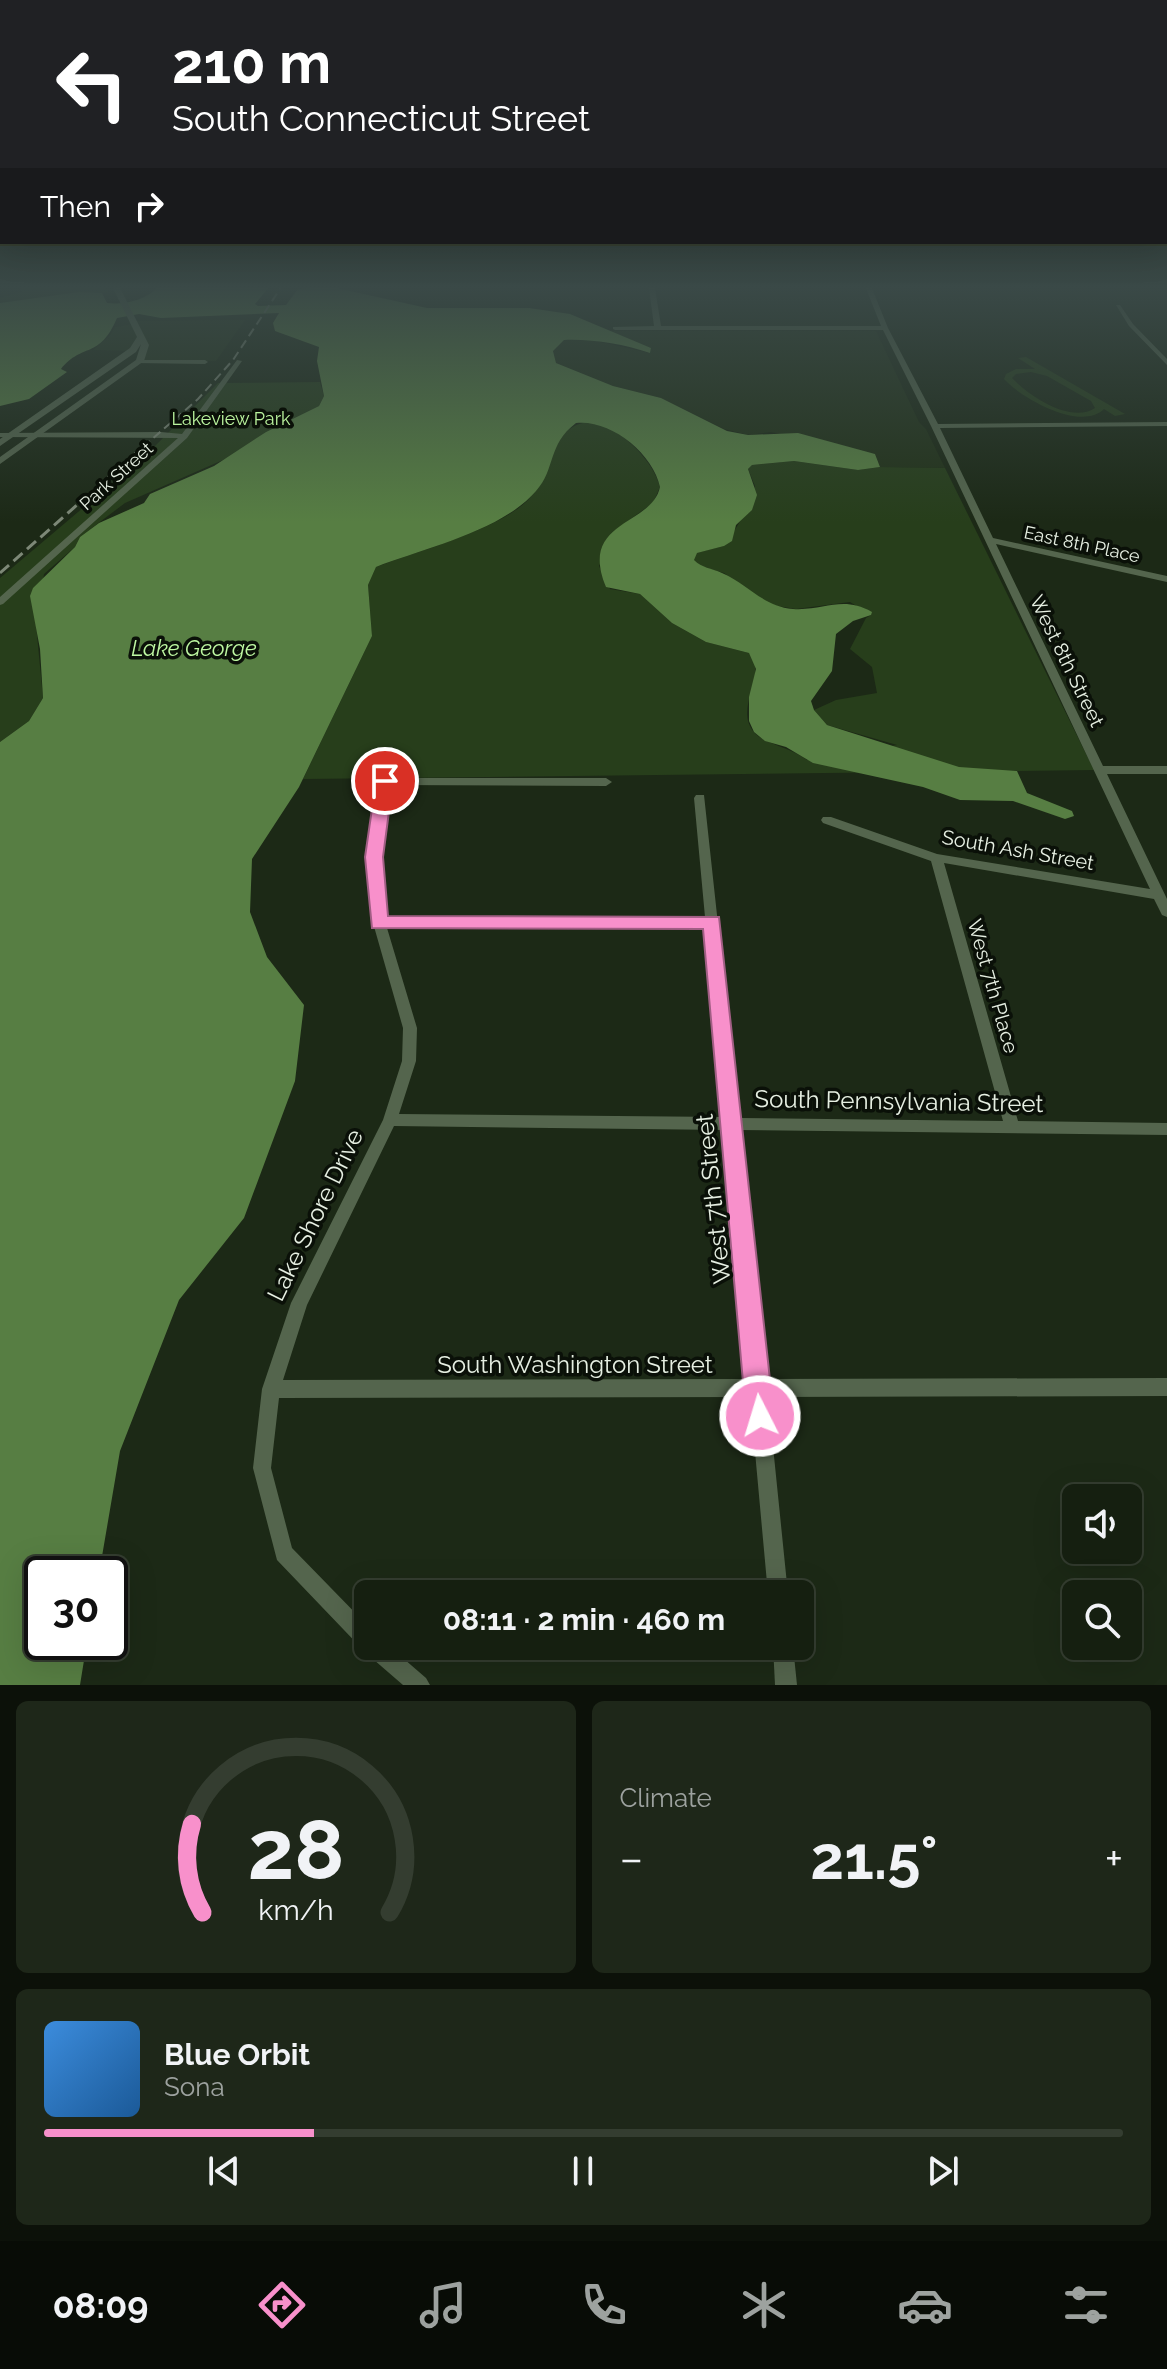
<!DOCTYPE html>
<html lang="en">
<head>
<meta charset="utf-8">
<style>
	body { margin:0; font-family:Raleway,sans-serif; background:#1e2719; color:#f1f3f6; height:100vh; display:flex; flex-direction:column; font-size:30px; white-space:nowrap }
	* { box-sizing:border-box; margin:0 }
	p { font-size:26px; color:#9da29f }
	.icon { flex:none; width:44px; height:44px; fill:none; stroke:currentColor; stroke-width:2; stroke-linecap:round; stroke-linejoin:round }
	.map { position:relative; height:1685px; overflow:hidden }
	.sheet { display:flex; flex-direction:column; gap:16px; padding:16px; background:#0c1109; flex:1 }
	.sheet>* { flex:none }
	.hud { position:absolute; left:0px; top:0px; width:1168px; height:244px; box-shadow:0 8px 32px #0002,0 0 0 2px #343d30; background:#202124; color:#fff; overflow:hidden }
	.fabs { position:absolute; left:1062px; top:1484px; display:grid; gap:16px }
	.fabs a { display:grid; place-items:center; width:80px; height:80px; border-radius:12px; background:#151f10; box-shadow:0 8px 32px #0002,0 0 0 2px #343d30; font-size:40px }
	.speed { position:absolute; left:24px; top:1556px; display:flex; gap:16px; font-size:40px; font-weight:700; text-align:center }
	.speed>* { display:grid; place-content:center; width:104px; height:104px; border-radius:50%; background:#151f10; box-shadow:0 8px 32px #0002,0 0 0 2px #343d30; line-height:1 }
	.speed .limit { border:4px solid #111; border-radius:12px; background:#fff; color:#111 }
	.pin { position:absolute; display:grid; place-items:center; width:68px; height:68px; color:#fff; margin:-34px; border:4px solid #fff; border-radius:50%; box-shadow:0 2px 8px #0007 }
	.me { position:absolute; width:88px; margin:-44px; rotate:355deg; stroke-linejoin:round; filter:drop-shadow(0 0 6px #0008) }
	.turn { display:flex; align-items:center; gap:28px; height:168px; padding:0 40px; font-size:36px }
	.turn .icon { width:104px; height:104px; stroke-width:2.5 }
	.turn b { display:block; font-size:56px; line-height:68px }
	.then { display:flex; align-items:center; height:76px; padding:0 40px; background:#0003; gap:16px; font-size:30px }
	.big { font-size:60px; font-weight:700; line-height:1.1 }
	.sheet .tile { flex:1; display:flex; flex-direction:column; justify-content:center; gap:12px; min-width:0; padding:0 28px; border-radius:12px; background:#1e2719 }
	.sheet .dial { align-items:center; gap:0 }
	.dial svg { height:208px; overflow:visible; fill:none; stroke:#343d30; stroke-width:7; stroke-linecap:round; text-anchor:middle }
	.dial text { fill:#f1f3f6; stroke:none }
	.song { display:flex; align-items:center; gap:24px }
	.cover { width:96px; height:96px; border-radius:12px; background:linear-gradient(135deg,hsl(210 70% 55%),hsl(210 70% 35%)) }
	.played { height:8px; border-radius:4px; background:linear-gradient(90deg,#f890cb 25%,#343d30 25%) }
	.keys { display:flex; justify-content:space-around; direction:ltr }
	.heat { display:flex; justify-content:space-between; align-items:center; font-size:44px; direction:ltr }
	.sheet .tiles { flex:1; display:grid; gap:16px; grid-template-columns:1fr 1fr }
	.tile:last-child { grid-column:span 2 }
	.trip { position:absolute; left:354px; top:1580px; width:460px; height:80px; border-radius:12px; background:#151f10; box-shadow:0 8px 32px #0002,0 0 0 2px #343d30; font-weight:700; line-height:80px; text-align:center }
	.dock { display:flex; height:128px; justify-content:space-around; align-items:center; background:#080c06; color:#9da29f }
	.dock .icon { width:56px; height:56px }
	.dock .current { color:#f890cb }
	.dock b { font-size:36px; color:#f1f3f6 }
	.map>svg:first-child { display:block }
</style>
</head>
<body>
<div class="map">
<svg width="1167" height="1685" viewBox="0 0 1167 1685">
	<rect width="100%" height="100%" fill="#1c2916"/>
	<!-- built -->
	<g fill="#223219">
		<path d="M245 320 216 361H140L146 352 134 321Z"/>
		<path d="M133 324 138 340 131 351 93 350 111 334 115 327Z"/>
		<path d="M606 331H876L919 422 926 429 945 468 880 467 875 454 771 432 748 435 724 429 661 398 613 386 556 363 553 351 564 340 587 339 650 353 651 348Z"/>
	</g>
	<!-- green -->
	<g fill="#273e1b" fill-rule="evenodd">
		<path d="M22 286H106L108 292 0 307V298L22 292Z"/>
		<path d="M1026 357 1125 414 1115 416 1104 409C1081 432 1021 398 1004 379L1006 374 1016 369H1035L1018 358ZM1031 372 1047 376 1091 401 1095 408C1071 424 1029 396 1012 378L1016 374Z"/>
		<path d="M320 382 324 396 319 406 266 432 232 456 125 503 80 537 75 547 44 574 36 624 43 698 29 721 0 742V578L149 452 218 383Z"/>
		<path d="M588 422C617 424 653 459 660 487L653 503 618 528 599 566 610 589 640 594 672 623 706 642 749 653C769 675 734 706 753 731 763 744 791 747 807 760L897 745 827 725 814 710 836 700 877 693 872 667 850 649 866 618 871 615 850 602 796 609 777 606 760 600 724 573 699 566 693 560 696 553 724 546C738 526 748 510 755 486L748 469 752 465 794 461 858 470 880 467 945 468 1094 770 303 779 372 636 368 585 376 567C417 551 498 530 528 500 552 475 548 427 588 422Z"/>
	</g>
	<!-- water -->
	<path fill="#577e43" d="M159 286H270L255 304 258 306 286 305 298 289 332 287 427 308H529L570 314 651 348 650 353C622 344 594 339 564 340L553 351 556 363 613 386 661 398 727 431 748 435 798 433 875 454 880 467 858 470 794 461 752 465 748 469 757 495 752 510 736 525 732 541 724 546 697 553 694 560C702 568 711 568 722 573 748 584 762 606 793 609 825 611 842 595 872 612L871 615 853 621 836 634 832 671 811 701 814 710 827 725 959 767 1017 771 1027 793 1072 811 1074 816 1065 819 1013 801 960 800 923 787 813 763 786 747 765 741 754 732 749 721V697L756 669 749 653 706 642 672 623 640 594 606 587C578 520 652 526 660 487 653 453 610 419 576 423 547 445 556 469 536 491 502 531 425 548 376 567L368 585 372 636 299 787 252 859 250 912 267 957 304 1005 295 1081 244 1218 179 1300 120 1451 99 1574H42V1642H87L80 1685H0V742L29 721 43 698 40 649 30 596 33 588 75 547 80 537 99 523 144 503 150 494 214 466 266 432 319 406 324 396 317 361 319 347 275 331 273 323 279 313 161 318 139 314 117 318C99 360 83 342 61 369L67 372 29 399 0 406V303L79 292 102 293 107 303C125 305 147 300 159 286Z"/>
	<g fill="none" stroke-linecap="round" stroke-linejoin="round">
		<!-- minor -->
		<g fill="#54654d" fill-rule="evenodd">
			<path d="M432 286H835L655 288 661 326H881L865 286H871L888 328 938 424 1167 422V426L940 428 993 538 1167 576V582L996 544 1103 766H1167V774H1107L1167 899V917L1162 915 1154 899 944 863 1018 1121 1167 1123V1135L740 1130 766 1379 1167 1378V1396L768 1397 788 1594H768L750 1397 279 1398 271 1468 292 1548 368 1626V1646H389L426 1678 430 1685H403L366 1653 277 1560 253 1468 262 1389 291 1303 383 1120 402 1061 403 1028 373 923 368 857 381 778H606L612 782 606 786 390 785 380 857 385 918 705 917 694 798 696 795H704L739 1118 1003 1121 931 861 823 823 821 820 823 817H831L937 854 1150 889 931 426 883 330H615L613 329V327L654 326 649 288ZM706 927 724 1117 399 1114 416 1061 417 1028 387 928ZM394 1126 725 1130 748 1379 283 1380 307 1305Z"/>
			<path d="M1116 305H1120L1133 324 1167 359V365L1129 326Z"/>
			<path d="M138 360H205L208 362 205 364 136 363 135 362Z"/>
			<path d="M237 360 242 361 187 438 3 604 0 605V597L178 438 0 437V433L161 432 182 434Z"/>
			<path d="M773 1646H793L797 1685H775Z"/>
		</g>
		<!-- tertiary -->
		<path fill="#54654d" fill-rule="evenodd" d="M112 286H119L149 345 144 361 0 464V457L136 360 141 344 136 352 0 446V439L130 348 137 337Z"/>
		<!-- rail-far1 -->
		<path stroke="#7d8877" stroke-width="2" stroke-dasharray="9 5" stroke-linecap="butt" d="M143 447 198 399 233 360 282 286"/>
		<!-- rail -->
		<path stroke="#7d8877" stroke-width="3" stroke-dasharray="12 6" stroke-linecap="butt" d="M0 573 145 445"/>
	</g>
	<!-- sky -->
	<linearGradient id="sky" x2="0" y2="1"><stop stop-color="#0f170c"/><stop offset="0.55" stop-color="#3a4947"/><stop offset="1" stop-color="#3a4947" stop-opacity="0"/></linearGradient>
	<rect width="1167" height="522" fill="url(#sky)"/>
	<!-- route -->
	<path fill="#f890cb" stroke="#a15e84" stroke-width="2" d="M385 775 393 781 383 857 388 916 719 917 774 1416 770 1426 760 1430 750 1426 746 1416 703 929 372 928 365 857 376 781Z"/>
	<g text-anchor="middle" dominant-baseline="central" stroke-width="7" stroke-linejoin="round" paint-order="stroke">
		<!-- far-park labels -->
		<g font-size="18" fill="#bbf59f" stroke="#0a1008">
			<text x="231" y="418">Lakeview Park</text>
		</g>
		<!-- far-street labels -->
		<g font-size="18" fill="#e6efe2" stroke="#0a1008">
			<text transform="translate(116 476) rotate(-42)">Park Street</text>
			<text transform="translate(1082 544) rotate(12)">East 8th Place</text>
		</g>
		<!-- street labels -->
		<g font-size="20" fill="#e6efe2" stroke="#0a1008">
			<text transform="translate(1067 661) rotate(64)">West 8th Street</text>
			<text transform="translate(1018 850) rotate(10)">South Ash Street</text>
			<text transform="translate(993 986) rotate(74)">West 7th Place</text>
		</g>
		<!-- water labels -->
		<g font-size="22" font-style="italic" fill="#bef8a2" stroke="#0a1008">
			<text x="194" y="648">Lake George</text>
		</g>
		<!-- near-street labels -->
		<g font-size="24" fill="#e6efe2" stroke="#0a1008">
			<text transform="translate(899 1101) rotate(1)">South Pennsylvania Street</text>
			<text transform="translate(713 1199) rotate(-96)">West 7th Street</text>
			<text transform="translate(315 1215) rotate(-64)">Lake Shore Drive</text>
			<text x="575" y="1364">South Washington Street</text>
		</g>
	</g>
</svg>
<div class="fabs">
<a><svg class="icon" aria-label="sound" viewBox="0 0 24 24"><path d="M4 9h4l5-4v14l-5-4H4zM17 9q2 3 0 6"/></svg></a>
<a><svg class="icon" aria-label="search" viewBox="0 0 24 24"><circle cx="10" cy="10" r="6"/><path d="M15 15l6 6"/></svg></a>
</div>
<div class="speed"><div class="limit">30</div></div>
<div class="pin" style="left:385px;top:781px;background:#d93025"><svg class="icon" aria-label="arrive" viewBox="0 0 24 24"><path d="M6 21V4h12l-3 4 3 4H6"/></svg></div>
<svg class="me" style="left:760px;top:1416px" viewBox="-20 -20 40 40"><circle r="17" fill="#f890cb" stroke="#fff" stroke-width="3"/><path d="M0-11L8 9 0 5-8 9z" fill="#fff"/></svg>
<div class="trip">08:11 · 2 min · 460 m</div>
<div class="hud">
<div class="turn"><svg class="icon" aria-label="left" viewBox="0 0 24 24"><path d="M17 20v-9H6M10 6l-5 5 5 5"/></svg><div><b>210 m</b>South Connecticut Street</div></div>
<div class="then">Then<svg class="icon" aria-label="right" viewBox="0 0 24 24"><path d="M7 20v-9h11M14 6l5 5-5 5"/></svg></div>
</div>
</div>
<section class="sheet">
<div class="tiles">
<div class="tile dial"><svg viewBox="0 0 100 80">
<path d="M14 69A42 42 0 1 1 86 69"/>
<path d="M14 69A42 42 0 0 1 10 35" stroke="#f890cb"/>
<text x="50" y="56" font-size="32" font-weight="700">28</text>
<text x="50" y="72" font-size="11">km/h</text>
</svg></div>
<div class="tile"><p>Climate</p>
<div class="heat"><a>−</a><b class="big">21.5°</b><a>+</a></div>
</div>
<div class="tile">
<div class="song"><i class="cover"></i><div><b>Blue Orbit</b><p>Sona</p></div></div>
<div class="played"></div>
<div class="keys"><svg class="icon" aria-label="previous" viewBox="0 0 24 24"><path d="M18 5L8 12l10 7zM5 5v14"/></svg><svg class="icon" aria-label="pause" viewBox="0 0 24 24"><path d="M8 5v14M16 5v14"/></svg><svg class="icon" aria-label="next" viewBox="0 0 24 24"><path d="M6 5l10 7-10 7zM19 5v14"/></svg></div>
</div>
</div>
</section>
<nav class="dock">
<b>08:09</b>
<svg class="icon current" aria-label="directions" viewBox="0 0 24 24"><path d="M12 3l9 9-9 9-9-9zM9 14v-3h6M13 9l2 2-2 2"/></svg>
<svg class="icon" aria-label="music" viewBox="0 0 24 24"><path d="M9 18V5l10-2v13"/><circle cx="6" cy="18" r="3"/><circle cx="16" cy="16" r="3"/></svg>
<svg class="icon" aria-label="phone" viewBox="0 0 24 24"><path d="M5 4h4l2 5-3 2q2 4 5 5l2-3 5 2v4C11 20 4 13 5 4z"/></svg>
<svg class="icon" aria-label="climate" viewBox="0 0 24 24"><path d="M12 3v18M4 7l16 10M4 17L20 7"/></svg>
<svg class="icon" aria-label="car" viewBox="0 0 24 24"><path d="M5 17H2v-5l4-1 3-4h7l3 4 3 1v5h-3M9 17h6M6 11h13"/><circle cx="7" cy="17" r="2"/><circle cx="17" cy="17" r="2"/></svg>
<svg class="icon" aria-label="filters" viewBox="0 0 24 24"><path d="M4 7h16M4 17h16"/><circle cx="9" cy="7" r="2"/><circle cx="15" cy="17" r="2"/></svg>
</nav>
</body>
</html>
